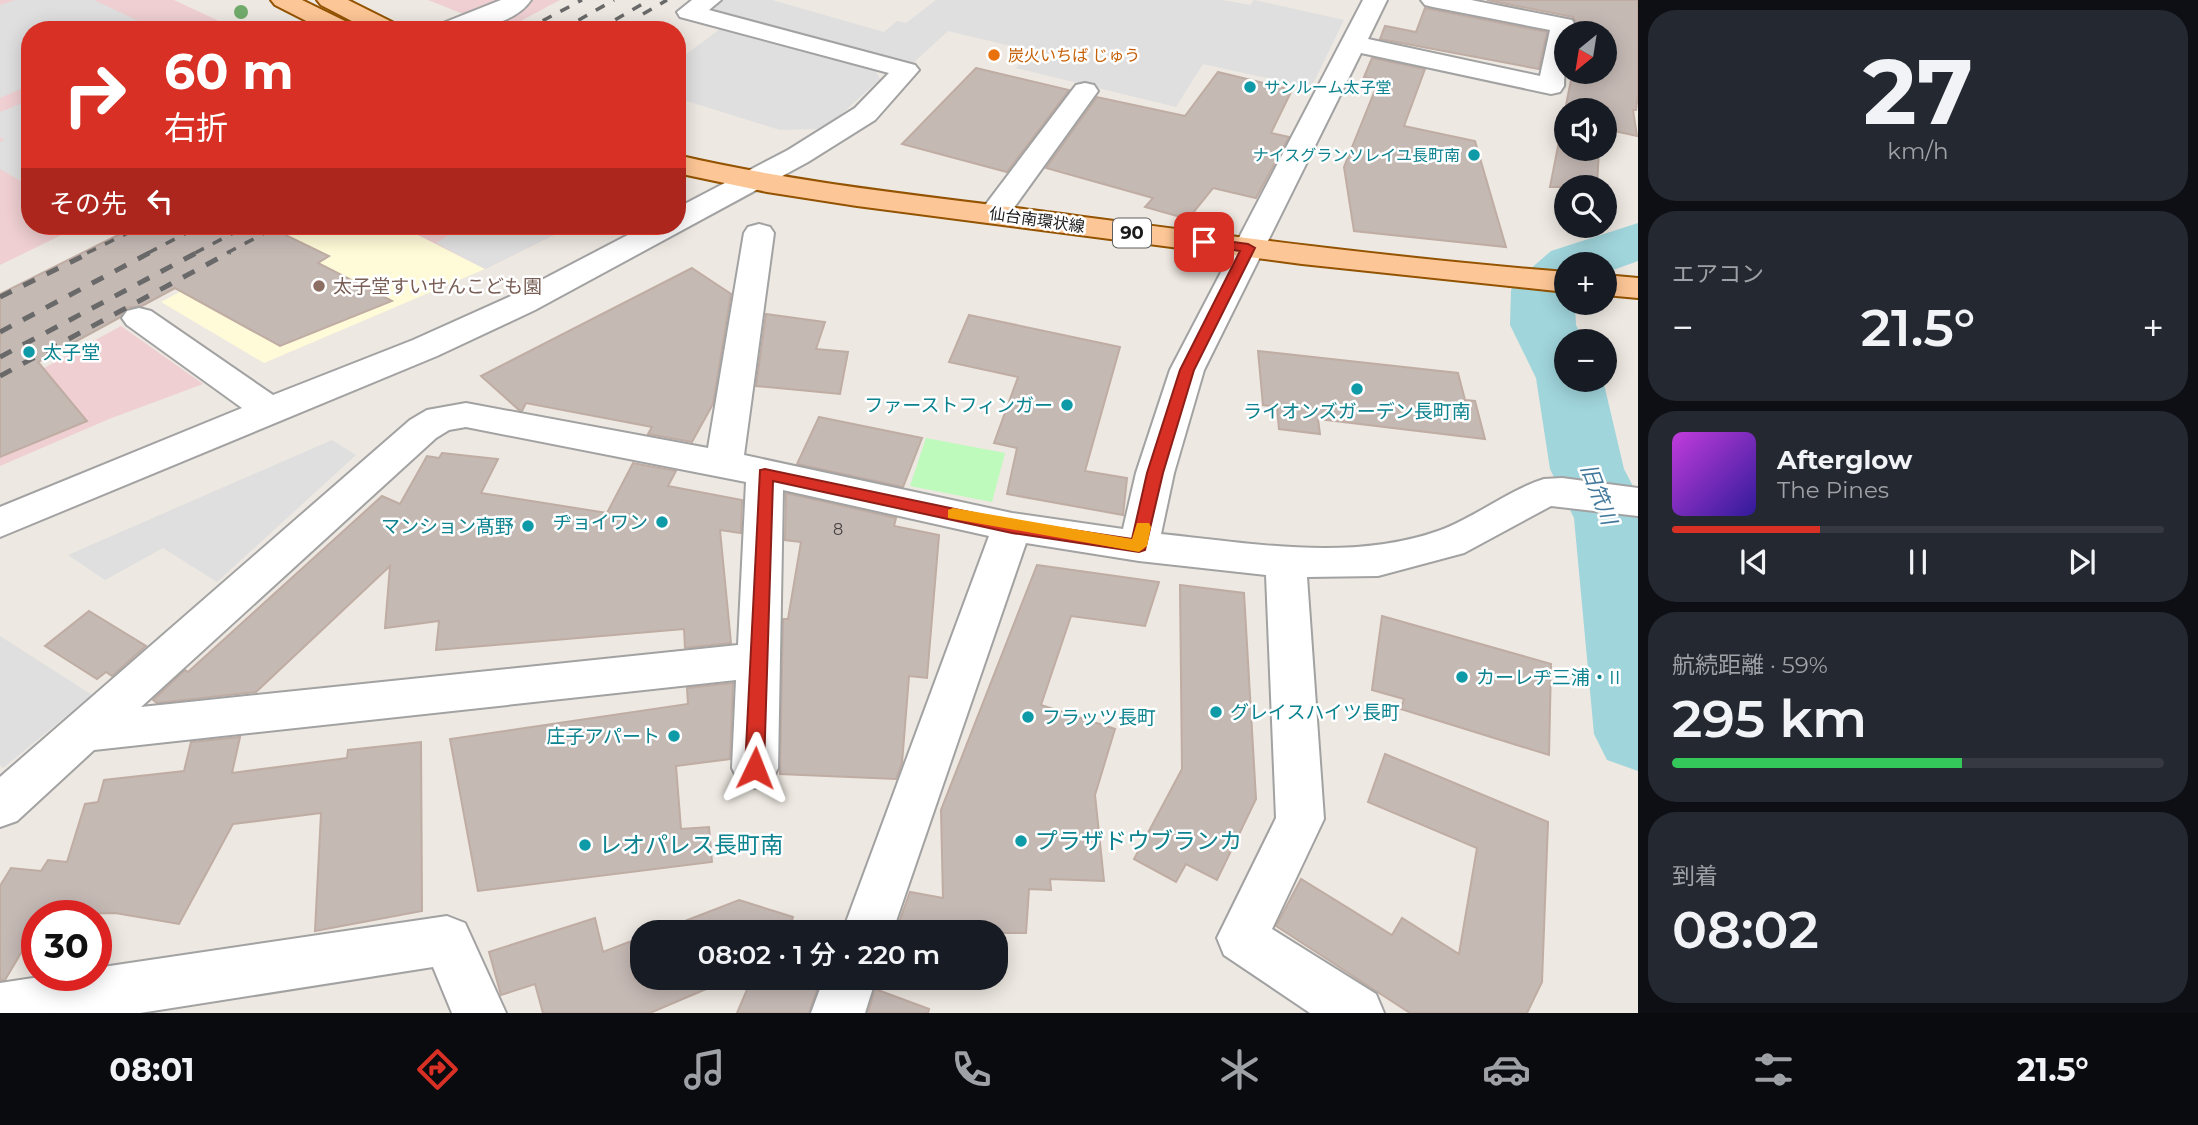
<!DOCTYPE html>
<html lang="ja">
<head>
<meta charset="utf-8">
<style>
	body { margin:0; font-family:Montserrat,"Noto Sans JP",sans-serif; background:#242831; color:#f1f3f6; height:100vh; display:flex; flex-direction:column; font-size:26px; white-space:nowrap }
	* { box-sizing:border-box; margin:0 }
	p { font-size:23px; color:#9ea1a6 }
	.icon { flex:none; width:38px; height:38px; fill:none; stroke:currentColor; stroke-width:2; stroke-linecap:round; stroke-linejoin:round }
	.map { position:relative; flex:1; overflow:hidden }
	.details { display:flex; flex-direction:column; gap:10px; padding:10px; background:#0d0f14; width:560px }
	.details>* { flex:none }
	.top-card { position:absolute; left:21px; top:21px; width:665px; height:214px; border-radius:28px; box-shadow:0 4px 18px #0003; background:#d93025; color:#fff; overflow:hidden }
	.needle { width:46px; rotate:210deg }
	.buttons { position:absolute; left:1554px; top:21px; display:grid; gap:14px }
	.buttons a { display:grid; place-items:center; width:63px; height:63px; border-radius:50%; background:#171b24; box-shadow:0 4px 18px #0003; font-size:35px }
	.speed { position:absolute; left:21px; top:900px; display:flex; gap:14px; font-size:35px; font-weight:700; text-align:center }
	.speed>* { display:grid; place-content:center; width:91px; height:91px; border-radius:50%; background:#171b24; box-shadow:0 4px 18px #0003; line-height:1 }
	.speed .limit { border:10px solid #d22; background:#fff; color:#111 }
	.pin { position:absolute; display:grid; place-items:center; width:60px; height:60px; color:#fff; margin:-30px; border-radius:14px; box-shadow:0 4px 10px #0006 }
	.me { position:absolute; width:77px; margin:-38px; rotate:2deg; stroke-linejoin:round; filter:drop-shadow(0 0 5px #0008) }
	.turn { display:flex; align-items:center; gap:24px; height:147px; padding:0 28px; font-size:32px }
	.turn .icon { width:91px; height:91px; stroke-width:2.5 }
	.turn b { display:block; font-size:49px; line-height:60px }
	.then { display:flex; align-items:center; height:66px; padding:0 28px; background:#0003; gap:14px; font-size:26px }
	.big { font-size:52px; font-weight:600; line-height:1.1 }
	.details .widget { flex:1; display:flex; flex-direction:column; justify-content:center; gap:10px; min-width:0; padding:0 24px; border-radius:28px; background:#242831 }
	.details .dial { align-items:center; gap:0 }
	.dial b { font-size:91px; line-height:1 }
	.song { display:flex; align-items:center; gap:21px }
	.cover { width:84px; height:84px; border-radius:10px; background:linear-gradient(135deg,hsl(290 70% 55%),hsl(250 70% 35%)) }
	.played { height:7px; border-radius:4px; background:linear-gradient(90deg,#d93025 30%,#363941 30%) }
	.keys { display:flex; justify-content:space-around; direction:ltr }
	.heat { display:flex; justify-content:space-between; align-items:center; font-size:38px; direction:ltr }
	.charge { height:10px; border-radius:5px; background:linear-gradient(90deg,#34c759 59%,#363941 0) }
	.trip { position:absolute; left:630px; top:920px; width:378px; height:70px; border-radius:28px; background:#171b24; box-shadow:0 4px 18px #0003; font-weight:600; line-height:70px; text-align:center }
	.tabs { display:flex; height:112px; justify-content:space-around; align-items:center; background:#090b0e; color:#9ea1a6 }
	.tabs .icon { width:49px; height:49px }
	.tabs .on { color:#d93025 }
	.tabs b { font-size:32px; color:#f1f3f6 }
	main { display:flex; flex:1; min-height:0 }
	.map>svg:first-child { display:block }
</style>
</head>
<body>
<main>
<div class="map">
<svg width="1638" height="1013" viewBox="0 0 1638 1013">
	<rect width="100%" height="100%" fill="#ede8e1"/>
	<!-- commercial -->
	<g fill="#efcfd1">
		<path d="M0 0H174L238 30H30V226H80L0 265Z"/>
		<path d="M428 0H560L504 30Z"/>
		<path d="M400 226H572L485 269Z"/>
		<path d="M121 326 203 384 109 419 0 466V392Z"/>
	</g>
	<!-- education -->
	<path fill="#fffbd8" d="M302 226H400L485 269 264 363 161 302Z"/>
	<!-- park -->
	<path fill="#bdfabb" d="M926 438 1005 453 992 502 910 486Z"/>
	<!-- parking -->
	<g fill="#dfdfdf">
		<path d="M15 0H94L145 24 132 30H30V85L0 98V5Z"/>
		<path d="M717 0H772L884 32 897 21 906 23 936 0H1223L1250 5 1254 0 1344 20 1311 88 1203 64 1176 107 1016 68 1031 51 948 31 911 65 714 15 709 5Z"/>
		<path d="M720 29 874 68 880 79 837 118 817 129 780 130 677 98V61Z"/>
		<path d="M30 100V186L0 169V142L4 140 0 137V112Z"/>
		<path d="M464 226H572L485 269 436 243Z"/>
		<path d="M332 440 356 455 217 582 163 548 105 580 68 555Z"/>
		<path d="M0 636 92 695 3 768 0 765Z"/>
	</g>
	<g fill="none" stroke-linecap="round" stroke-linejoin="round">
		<!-- river -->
		<path fill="#a0d5dc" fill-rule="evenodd" d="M1638 223V261L1605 273V264H1566V303H1575L1576 325 1584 341H1566V380H1603L1624 469 1638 496V771L1607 760 1594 734 1574 518 1550 469 1536 378 1510 325 1511 290 1521 277 1551 251Z"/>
	</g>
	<!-- building -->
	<g fill="#c5b9b4" stroke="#bfaca3" stroke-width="2">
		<path d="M1487 0H1638V95L1636 110H1633L1637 136 1605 129V110H1566V149H1599L1597 187H1550L1572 75 1567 72H1605V33H1577V24L1573 17Z"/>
		<path d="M1425 8 1547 32 1539 69 1380 39 1385 26 1416 32Z"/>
		<path d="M1372 58 1425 69 1404 126 1475 141 1506 247 1354 231 1344 167 1379 80 1364 77Z"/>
		<path d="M976 68 1069 90 1007 172 902 144Z"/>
		<path d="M1218 72 1292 90 1271 133 1289 137 1256 198 1213 188 1188 219 1145 207 1153 198 1046 168 1097 97 1185 116Z"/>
		<path d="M136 226H267L329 256 318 263 392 301 280 346 175 288 142 306 126 308 119 318 38 362 87 421 0 457V294Z"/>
		<path d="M692 268 731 294 713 404 692 442 648 434 652 427 526 403 522 411 519 410 481 376Z"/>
		<path d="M766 314 825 322 816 349 848 352 840 394 756 386Z"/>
		<path d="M969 315 1120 347 1085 471 1127 478 1123 515 1007 494 1017 448 994 443 1018 377 949 362Z"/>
		<path d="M1258 351 1458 373 1465 400 1475 401 1485 439 1318 419 1320 434 1279 429 1277 407 1263 405Z"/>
		<path d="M819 417 922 438 903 487 797 464Z"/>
		<path d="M442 453 498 459 481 493 607 513 633 463 676 471 668 486 742 500 741 533 720 530 731 643 685 648 684 629 436 650 439 621 385 628 390 566 256 692 157 703 153 700 185 670 188 672 382 496 400 504 427 456 439 458Z"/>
		<path d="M786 493 896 518 894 526 939 535 927 678 909 676 902 763 896 779 780 774 783 619H788L801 542 785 540Z"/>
		<path d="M1037 565 1159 582 1145 626 1071 616 1041 705 1115 729 1095 795 1104 881 1050 879 1051 890 1029 889 1026 933H895L910 892 943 898 941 810Z"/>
		<path d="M1180 585 1244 593 1256 799 1217 880 1186 864 1176 882 1134 859 1182 769Z"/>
		<path d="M89 611 146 646 112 676 106 672 97 679 45 646Z"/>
		<path d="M1382 616 1551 664 1549 755 1401 709 1404 699 1372 690Z"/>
		<path d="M733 683 730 759 676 766 681 829 709 827 712 862 478 891 450 739 688 704 687 688Z"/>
		<path d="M240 737 232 773 347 758 348 750 421 742 422 911 315 931 321 813 233 824 179 924 115 913 37 915V926L5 980H0V886L11 868 41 871 48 860 67 862 85 804 98 802 104 780 184 771 191 742Z"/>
		<path d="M1385 754 1548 822 1542 982 1527 1013H1410L1276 926 1301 879 1392 935 1402 918 1459 954 1477 848 1368 802Z"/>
		<path d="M739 900 793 917 788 933H654Z"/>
		<path d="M595 918 603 952 642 937V978H732L650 1013H543L535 984 501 995 489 952Z"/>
		<path d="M752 978H821L809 1013H737Z"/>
		<path d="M875 989 929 1009 928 1013H868Z"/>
	</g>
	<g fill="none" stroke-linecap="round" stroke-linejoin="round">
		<!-- minor casing -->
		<g stroke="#a2a2a2" stroke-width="4">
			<g id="minor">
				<path d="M501 0H531C512 28 465 30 435 30L438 25Z"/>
				<path d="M692 0H721L709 10 915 65 919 70 875 120 808 162 535 310 437 356 0 537V507L242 408 127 325 122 318 127 311 139 308 151 311 273 395 413 340 511 296 645 226H677V208L788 150 855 108 889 73 680 17 677 12Z"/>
				<path d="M1363 0H1387L1368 39 1540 76 1550 30 1433 7 1425 5 1421 0H1471L1572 20 1575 25 1574 33H1566L1564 86 1560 92 1551 94 1361 53 1204 370 1174 473 1161 534C1251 543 1350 562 1438 531 1475 518 1506 491 1544 479L1562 478 1638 488V516L1551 506 1464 553 1378 576 1307 577 1324 819 1272 929 1376 994 1384 1013H1310L1224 955 1217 938 1276 818 1266 575 1139 561 1026 543 892 933H842L989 536 783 490 778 768 771 782 755 788 739 782 732 768 736 680 94 750 17 821 0 827V777L410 420 427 410 466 403 708 448 744 233 748 227 759 224 770 227 774 233 744 455 1012 513 1123 529 1136 473 1170 370ZM466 427 746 482 738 645 141 707 436 438 449 430Z"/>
				<path d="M1085 83 1094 85 1098 91 1005 220 994 223 983 220 979 214 983 208 1076 85Z"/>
				<path d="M447 916 465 923 506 1013H452L433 967 140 1013H0V983L53 975H96V968Z"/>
				<path d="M824 978H876L865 1013H811Z"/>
			</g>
		</g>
		<!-- major casing -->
		<g stroke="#935300" stroke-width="4">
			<g id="major">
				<path d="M271 0H302L353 25 356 30H324L275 5Z"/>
				<path d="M317 0H348L398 25 401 30H369L321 5Z"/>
				<path d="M677 155C797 183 918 195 1039 211 1214 234 1389 258 1566 272V292L1302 264 857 206 767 192 677 173Z"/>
				<path d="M1605 275 1638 278V298L1605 295Z"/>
			</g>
		</g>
		<!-- minor -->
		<use href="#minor" fill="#fff" fill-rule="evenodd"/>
		<!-- major -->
		<use href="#major" fill="#fdc696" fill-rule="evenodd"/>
		<!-- rail-far1 -->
		<g stroke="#696969" stroke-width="3.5" stroke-dasharray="10 10" stroke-linecap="butt">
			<path d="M643 14 667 0"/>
			<path d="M525 30 582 0"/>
			<path d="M561 30 614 0"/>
			<path d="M598 30 649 0"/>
			<path d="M87 253 142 226"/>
			<path d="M148 253 200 226"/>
			<path d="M195 253 247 226"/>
			<path d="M227 253 278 226"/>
		</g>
		<!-- rail -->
		<g stroke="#696969" stroke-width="5" stroke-dasharray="13 13" stroke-linecap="butt">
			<path d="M0 297 91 252"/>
			<path d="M0 332 151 252"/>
			<path d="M0 357 198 252"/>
			<path d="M0 376 230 252"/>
		</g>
	</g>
	<!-- trees -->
	<circle fill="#71ab6b" cx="241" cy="12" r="7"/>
	<!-- route -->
	<path fill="#d93025" stroke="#8d1f18" stroke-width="2" d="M1204 238 1248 244 1255 248 1194 370 1163 473 1145 550 1139 552 1012 533 773 481 764 768 761 774H748L745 768 760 470 765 469 1012 521 1132 539 1147 473 1180 370 1240 251 1199 245V239Z"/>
	<!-- slow -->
	<path fill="#f59e0b" d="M953 508 1132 539 1137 523H1149L1151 527 1147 546 1139 552 948 518V510Z"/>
	<!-- markers -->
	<circle fill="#e8710a" stroke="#fff" stroke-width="2.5" cx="994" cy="55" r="7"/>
	<g fill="#0f9aa8" stroke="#fff" stroke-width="2.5">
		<circle cx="1250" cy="87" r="7"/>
		<circle cx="1474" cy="155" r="7"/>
		<circle cx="29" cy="352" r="7"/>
		<circle cx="1357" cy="389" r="7"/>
		<circle cx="1067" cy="405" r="7"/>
		<circle cx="662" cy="522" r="7"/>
		<circle cx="528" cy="526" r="7"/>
		<circle cx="1462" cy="677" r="7"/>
		<circle cx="1216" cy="712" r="7"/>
		<circle cx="1028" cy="717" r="7"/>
		<circle cx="674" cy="736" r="7"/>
		<circle cx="1021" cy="841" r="7"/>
		<circle cx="585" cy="845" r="7"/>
	</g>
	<circle fill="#8d6e63" stroke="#fff" stroke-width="2.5" cx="319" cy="286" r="7"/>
	<g text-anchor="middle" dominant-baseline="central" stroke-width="5" stroke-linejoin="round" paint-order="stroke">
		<!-- far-food labels -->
		<g font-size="16" fill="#c56008" stroke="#fff" text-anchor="start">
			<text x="1008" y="55">炭火いちば じゅう</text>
		</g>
		<!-- far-culture labels -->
		<g font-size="16" fill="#0d838f" stroke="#fff" text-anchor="start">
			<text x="1264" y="87">サンルーム太子堂</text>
			<text x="1460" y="155" text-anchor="end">ナイスグランソレイユ長町南</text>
		</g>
		<!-- far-street labels -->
		<g font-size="16" fill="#1b1b1b" stroke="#fff">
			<text transform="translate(1037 220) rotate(8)">仙台南環状線</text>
		</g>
		<!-- number labels -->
		<g font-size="16" fill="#464241">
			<text x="838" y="529">8</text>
		</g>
		<!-- shield labels -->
		<rect fill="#fff" stroke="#5f5f5f" stroke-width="2" x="1113" y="218.5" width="38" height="29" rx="5"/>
		<g font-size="18" font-weight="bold" fill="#1b1b1b">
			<text x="1132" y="233">90</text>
		</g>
		<!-- education labels -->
		<g font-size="19" fill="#785e54" stroke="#fff" text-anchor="start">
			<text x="333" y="286">太子堂すいせんこども園</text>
		</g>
		<!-- culture labels -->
		<g font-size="19" fill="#0d838f" stroke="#fff" text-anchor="start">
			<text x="43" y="352">太子堂</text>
			<text x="1053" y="405" text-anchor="end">ファーストフィンガー</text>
			<text x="1357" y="411" text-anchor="middle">ライオンズガーデン長町南</text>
			<text x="648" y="522" text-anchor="end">ヂョイワン</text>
			<text x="514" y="526" text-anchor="end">マンション髙野</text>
			<text x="1476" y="677">カーレヂ三浦・II</text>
			<text x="1230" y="712">グレイスハイツ長町</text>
			<text x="1042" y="717">フラッツ長町</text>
			<text x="660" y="736" text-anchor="end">庄子アパート</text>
		</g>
		<!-- water labels -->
		<g font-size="21" font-style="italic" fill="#42789c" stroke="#fff">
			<text transform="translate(1599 494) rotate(69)">旧笊川</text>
		</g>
		<!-- near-culture labels -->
		<g font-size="23" fill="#0d838f" stroke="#fff" text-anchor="start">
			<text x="1035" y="841">プラザドウブランカ</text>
			<text x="599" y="845">レオパレス長町南</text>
		</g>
	</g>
</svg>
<div class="buttons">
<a><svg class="needle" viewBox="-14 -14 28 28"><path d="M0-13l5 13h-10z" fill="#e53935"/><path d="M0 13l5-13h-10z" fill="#9ea1a6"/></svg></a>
<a><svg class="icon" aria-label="sound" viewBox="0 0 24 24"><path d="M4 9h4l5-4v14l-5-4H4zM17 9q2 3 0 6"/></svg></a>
<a><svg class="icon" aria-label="search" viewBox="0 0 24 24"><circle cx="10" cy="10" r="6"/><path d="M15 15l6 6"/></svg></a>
<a>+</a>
<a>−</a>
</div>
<div class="speed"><div class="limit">30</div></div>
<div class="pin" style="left:1204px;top:242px;background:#d93025"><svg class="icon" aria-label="arrive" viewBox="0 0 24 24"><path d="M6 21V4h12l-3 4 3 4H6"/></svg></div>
<svg class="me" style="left:755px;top:768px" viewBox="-20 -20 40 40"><path d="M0-17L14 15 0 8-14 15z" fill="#d93025" stroke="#fff" stroke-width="4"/></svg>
<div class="trip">08:02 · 1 分 · 220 m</div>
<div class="top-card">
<div class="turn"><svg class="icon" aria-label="right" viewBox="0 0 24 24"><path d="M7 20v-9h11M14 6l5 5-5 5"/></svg><div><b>60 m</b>右折</div></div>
<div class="then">その先<svg class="icon" aria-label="left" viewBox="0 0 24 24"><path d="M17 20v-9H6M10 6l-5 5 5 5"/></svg></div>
</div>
</div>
<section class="details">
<div class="widget dial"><b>27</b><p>km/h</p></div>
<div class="widget"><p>エアコン</p>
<div class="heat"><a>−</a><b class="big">21.5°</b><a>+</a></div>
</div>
<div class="widget">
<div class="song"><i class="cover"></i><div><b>Afterglow</b><p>The Pines</p></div></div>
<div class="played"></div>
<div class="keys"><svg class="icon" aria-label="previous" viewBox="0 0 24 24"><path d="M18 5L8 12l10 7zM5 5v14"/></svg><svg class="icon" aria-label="pause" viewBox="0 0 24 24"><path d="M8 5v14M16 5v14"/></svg><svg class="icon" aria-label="next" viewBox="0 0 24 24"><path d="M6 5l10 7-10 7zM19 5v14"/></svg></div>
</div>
<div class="widget"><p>航続距離 · 59%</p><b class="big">295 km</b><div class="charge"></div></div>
<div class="widget"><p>到着</p><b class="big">08:02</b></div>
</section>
</main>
<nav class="tabs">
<b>08:01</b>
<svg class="icon on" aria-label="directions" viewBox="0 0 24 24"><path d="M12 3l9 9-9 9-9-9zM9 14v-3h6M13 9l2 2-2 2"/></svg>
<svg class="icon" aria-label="music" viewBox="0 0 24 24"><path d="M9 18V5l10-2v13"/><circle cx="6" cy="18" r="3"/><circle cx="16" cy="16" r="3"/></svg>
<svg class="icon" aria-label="phone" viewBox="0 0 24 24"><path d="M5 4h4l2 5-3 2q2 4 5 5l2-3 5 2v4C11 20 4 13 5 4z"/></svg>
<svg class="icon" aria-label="climate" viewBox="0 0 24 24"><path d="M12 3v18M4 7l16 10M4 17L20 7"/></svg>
<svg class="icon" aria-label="car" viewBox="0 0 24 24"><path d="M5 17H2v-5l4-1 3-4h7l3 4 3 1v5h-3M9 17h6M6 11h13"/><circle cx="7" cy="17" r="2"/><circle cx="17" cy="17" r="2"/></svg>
<svg class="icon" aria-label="filters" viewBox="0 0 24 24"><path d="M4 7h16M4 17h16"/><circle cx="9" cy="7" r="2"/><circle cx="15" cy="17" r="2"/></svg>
<b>21.5°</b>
</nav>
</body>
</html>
